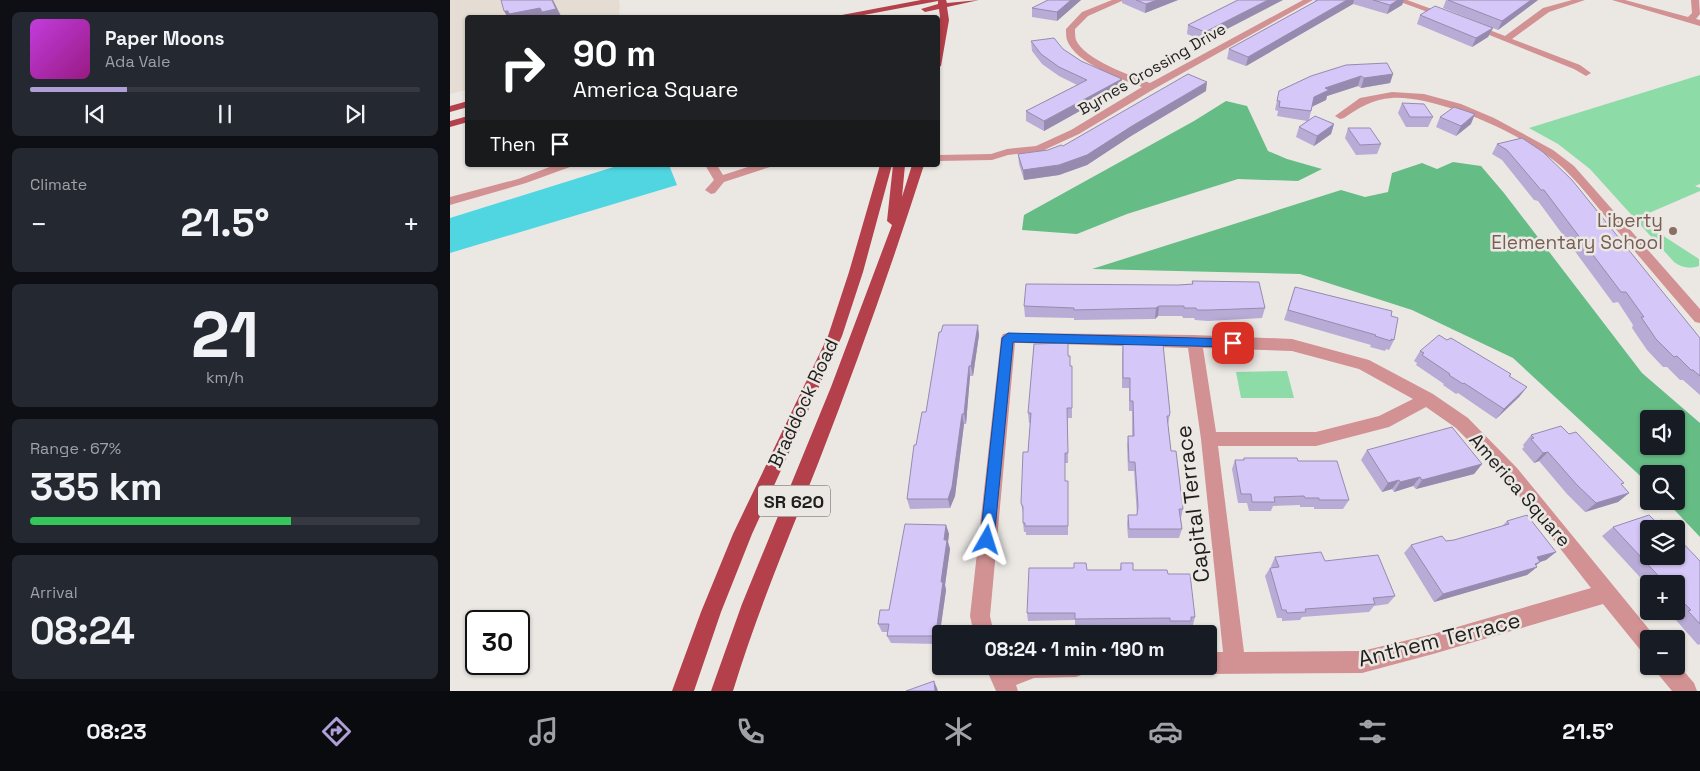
<!DOCTYPE html>
<html lang="en">
<head>
<meta charset="utf-8">
<style>
	body { margin:0; font-family:"Space Grotesk",sans-serif; background:#242831; color:#f1f3f6; height:100vh; display:flex; flex-direction:column; font-size:19px; white-space:nowrap }
	* { box-sizing:border-box; margin:0 }
	p { font-size:16px; color:#9ea1a6 }
	.icon { flex:none; width:28px; height:28px; fill:none; stroke:currentColor; stroke-width:2; stroke-linecap:round; stroke-linejoin:round }
	.map { position:relative; flex:1; overflow:hidden }
	.sheet { display:flex; flex-direction:column; gap:12px; padding:12px; background:#0d0f14; width:450px }
	.sheet>* { flex:none }
	.banner { position:absolute; left:15px; top:15px; width:475px; height:152px; border-radius:5px; box-shadow:0 1px 4px #0004; background:#202124; color:#fff; overflow:hidden }
	.controls { position:absolute; left:1190px; top:410px; display:grid; gap:10px }
	.controls a { display:grid; place-items:center; width:45px; height:45px; border-radius:5px; background:#171b24; box-shadow:0 1px 4px #0004; font-size:25px }
	.speed { position:absolute; left:15px; top:610px; display:flex; gap:10px; font-size:25px; font-weight:700; text-align:center }
	.speed>* { display:grid; place-content:center; width:65px; height:65px; border-radius:50%; background:#171b24; box-shadow:0 1px 4px #0004; line-height:1 }
	.speed .limit { border:2px solid #111; border-radius:8px; background:#fff; color:#111 }
	.pin { position:absolute; display:grid; place-items:center; width:42px; height:42px; color:#fff; margin:-21px; border-radius:10px; box-shadow:0 2px 8px #0006 }
	.me { position:absolute; width:55px; margin:-28px; rotate:6deg; stroke-linejoin:round; filter:drop-shadow(0 0 4px #0008) }
	.turn { display:flex; align-items:center; gap:18px; height:105px; padding:0 25px; font-size:22px }
	.turn .icon { width:65px; height:65px; stroke-width:2.5 }
	.turn b { display:block; font-size:35px; line-height:42px }
	.then { display:flex; align-items:center; height:48px; padding:0 25px; background:#0003; gap:10px; font-size:19px }
	.big { font-size:38px; font-weight:600; line-height:1.1 }
	.sheet .card { flex:1; display:flex; flex-direction:column; justify-content:center; gap:8px; min-width:0; padding:0 18px; border-radius:8px; background:#242831 }
	.sheet .dial { align-items:center; gap:0 }
	.dial b { font-size:65px; line-height:1 }
	.song { display:flex; align-items:center; gap:15px }
	.cover { width:60px; height:60px; border-radius:8px; background:linear-gradient(135deg,hsl(290 70% 55%),hsl(310 70% 35%)) }
	.played { height:5px; border-radius:2px; background:linear-gradient(90deg,#b09ed6 25%,#363941 25%) }
	.keys { display:flex; justify-content:space-around; direction:ltr }
	.heat { display:flex; justify-content:space-between; align-items:center; font-size:28px; direction:ltr }
	.charge { height:8px; border-radius:4px; background:linear-gradient(90deg,#34c759 67%,#363941 0) }
	.trip { position:absolute; left:482px; top:625px; width:285px; height:50px; border-radius:5px; background:#171b24; box-shadow:0 1px 4px #0004; font-weight:600; line-height:50px; text-align:center }
	.tabs { display:flex; height:80px; justify-content:space-around; align-items:center; background:#090b0e; color:#9ea1a6 }
	.tabs .icon { width:35px; height:35px }
	.tabs .on { color:#b09ed6 }
	.tabs b { font-size:22px; color:#f1f3f6 }
	main { display:flex; flex:1; min-height:0 }
	.map>svg:first-child { display:block }
</style>
</head>
<body>
<main>
<section class="sheet">
<div class="card">
<div class="song"><i class="cover"></i><div><b>Paper Moons</b><p>Ada Vale</p></div></div>
<div class="played"></div>
<div class="keys"><svg class="icon" aria-label="previous" viewBox="0 0 24 24"><path d="M18 5L8 12l10 7zM5 5v14"/></svg><svg class="icon" aria-label="pause" viewBox="0 0 24 24"><path d="M8 5v14M16 5v14"/></svg><svg class="icon" aria-label="next" viewBox="0 0 24 24"><path d="M6 5l10 7-10 7zM19 5v14"/></svg></div>
</div>
<div class="card"><p>Climate</p>
<div class="heat"><a>−</a><b class="big">21.5°</b><a>+</a></div>
</div>
<div class="card dial"><b>21</b><p>km/h</p></div>
<div class="card"><p>Range · 67%</p><b class="big">335 km</b><div class="charge"></div></div>
<div class="card"><p>Arrival</p><b class="big">08:24</b></div>
</section>
<div class="map">
<svg width="1250" height="691" viewBox="0 0 1250 691">
	<rect width="100%" height="100%" fill="#ebe8e4"/>
	<!-- built -->
	<path fill="#e5ddd3" d="M0 0H169L170 6 169 17 18 18 17 90 0 94Z"/>
	<!-- green -->
	<g fill="#8ddba7">
		<path d="M1250 75V184L1245 186 1250 188V191L1199 213 1198 217 1194 218 1215 237 1249 259V266C1240 269 1232 268 1224 262L1140 169 1108 144 1079 128Z"/>
		<path d="M837 371 844 398H791L786 372Z"/>
	</g>
	<!-- forest -->
	<g fill="#66bc85" fill-rule="evenodd">
		<path d="M776 101 797 106 818 151 837 159 872 169 848 181 788 179 677 214 627 234 572 230 574 215 744 121Z"/>
		<path d="M1003 162 1031 166 1054 193 1192 373 1250 423V537L1216 501H1226V474H1199V484L1063 358 962 310 850 274 642 269 891 190 915 197 938 192 942 173 972 163 987 169ZM1199 419H1226V446H1199Z"/>
	</g>
	<!-- water -->
	<path fill="#4fd6e1" d="M170 165H219L227 185 0 253V218Z"/>
	<g fill="none" stroke-linecap="round" stroke-linejoin="round">
		<!-- minor -->
		<g fill="#d29192" fill-rule="evenodd">
			<path d="M662 0H674L638 16 625 29C625 32 625 37 626 40 635 60 680 75 700 83L853 0H863L704 89 629 134 592 151 558 155 542 160 488 161V155L541 154 557 149 586 146 621 130 692 87C671 79 625 63 617 40 616 37 616 32 616 29L632 12Z"/>
			<path d="M945 0H957L1001 16 994 18Z"/>
			<path d="M1122 0H1135L1099 12 1062 39 1130 65 1141 73 1136 76 1124 69 1017 26 1024 24 1055 36 1093 8Z"/>
			<path d="M1162 0H1175L1238 17 1242 13 1241 0H1249L1250 14 1246 19 1250 20V26Z"/>
			<path d="M942 92 974 94 1011 104 1044 118 1103 150 1124 166 1250 309V323L1245 322C1216 288 1187 254 1159 221 1145 204 1132 187 1117 172 1084 138 988 95 942 98 922 99 909 108 894 118L890 119 885 116 910 98Z"/>
			<path d="M105 165H122L120 167 76 183 0 205V197L68 179Z"/>
			<path d="M255 165H267L273 175 304 165H322L320 167 274 182 265 193 261 194 255 190 264 180Z"/>
			<path d="M558 333 744 335 842 339 919 360 983 394 1018 418 1067 468 1207 639H1199V655L1192 652 1153 604 983 654 912 673 759 674 751 671 750 666H759V652H773L751 439 738 348 572 343H565L540 616 544 634H524L520 616 551 338 553 334ZM753 348 842 351 909 369 963 399 929 416 866 432H766ZM976 407 1006 428 1055 478 1141 588 983 634 912 651 794 652 768 446H866L939 427Z"/>
			<path d="M1226 662 1244 683 1247 691H1222L1208 674 1205 666H1226Z"/>
			<path d="M535 666H637L634 674 626 677 584 678 566 685 568 691H546Z"/>
		</g>
		<!-- major -->
		<g fill="#b3404b" fill-rule="evenodd">
			<path d="M471 0H496L497 3 529 0 497 7 499 20 491 66 488 67C488 48 492 26 489 9L475 12 471 9 488 4V1L398 18H376Z"/>
			<path d="M18 101V107L0 112V106Z"/>
			<path d="M18 116V122L0 127V121Z"/>
			<path d="M430 165H442L413 272 392 336 302 534 271 612 244 691H222L251 612 283 534 378 336 399 272Z"/>
			<path d="M443 165H455L452 197 462 165H474C442 265 407 363 369 461 339 537 307 612 283 691H261L292 604 381 387 442 225 437 221Z"/>
		</g>
	</g>
	<!-- wall -->
	<g fill="#b8abd6">
		<path d="M598 0H631L607 21 582 17V8Z"/>
		<path d="M672 0H728L695 13 672 3Z"/>
		<path d="M788 0 754 41 737 34 738 25Z"/>
		<path d="M864 0H954L952 5 937 14 903 4 796 66 777 59 779 49 866 1Z"/>
		<path d="M996 0H1088L1048 30 993 8Z"/>
		<path d="M970 15 1043 28 1038 37 1022 47 967 24Z"/>
		<path d="M581 41 613 49 671 88 594 131 576 121V111L627 85 609 76 592 64 582 51Z"/>
		<path d="M943 74 940 83 911 88 908 86 877 96 876 100 862 107 859 120 884 124 881 134 864 146 846 137 849 127 857 121 827 116 828 111 825 110 829 91 861 76Z"/>
		<path d="M756 91 681 136 637 165 609 175 574 180 569 164 568 154 598 150 613 146Z"/>
		<path d="M952 103 983 117 978 127H956L948 113Z"/>
		<path d="M990 117 1021 124 1006 136 986 127Z"/>
		<path d="M898 128 931 144 927 154 906 155 895 138Z"/>
		<path d="M1072 138 1250 338V395L1233 380H1230L1217 367H1213L1197 350 1182 328 1183 325 1168 302 1163 303 1088 201 1084 200 1052 160 1042 154 1047 144Z"/>
		<path d="M742 281 815 308 812 318 758 321 745 320 744 318H733L732 316H708L705 319 624 320V318L575 317 574 306 728 285 742 284Z"/>
		<path d="M845 287 941 316 944 340 939 350 936 349 935 351 920 347 921 345 834 320Z"/>
		<path d="M529 335 523 376H520L516 424H514L505 496 500 508 460 509 457 499 466 445 476 412Z"/>
		<path d="M997 340 1061 374 1060 377 1077 387 1069 397 1046 419 1008 393 1006 394 993 385 994 384 966 365 967 363 964 361 970 351Z"/>
		<path d="M673 344 720 413 718 425 721 451 733 509 731 518 732 529 729 538H678L677 524 678 515H687L684 471H678L677 445 678 436H682V411H679V388H672V354Z"/>
		<path d="M618 356 620 366H622V418H618V463H615V481H618V535H576V532H574L573 523V513L571 503 578 452 580 423H579L578 413Z"/>
		<path d="M1119 434 1172 485 1179 493 1168 502 1135 512 1117 494 1089 461 1084 463 1072 449 1074 447 1073 445 1081 435Z"/>
		<path d="M917 450 1032 464 1024 474 966 489 963 486 944 492 942 489 932 492 911 460Z"/>
		<path d="M794 458 848 461 899 500 893 509H864V507H850V505L823 506 821 511H799L797 503H788L782 469 785 460H793Z"/>
		<path d="M1057 521 1106 552 1096 560 1090 562 1086 565 1087 567 1077 575 984 602 954 553 961 545 1004 540 1052 526Z"/>
		<path d="M1206 522 1250 561V644L1248 645 1225 619 1227 618 1221 611H1226V584H1199V587L1152 536 1163 527Z"/>
		<path d="M496 525 499 534 498 542 500 549 495 585 496 590 489 639H488L487 644 441 643 437 636 438 632H432L428 624 439 610Z"/>
		<path d="M825 557 875 561 945 596 938 604 924 606 919 612 852 617 850 620 832 621V618H827L815 576 820 568H822L821 566Z"/>
		<path d="M671 563 683 570 718 574 745 617 743 625H740L739 629H718V625L625 627V620L578 621 577 613 637 570H670Z"/>
	</g>
	<!-- shaded-wall -->
	<g fill="#968bae">
		<path d="M103 0 112 18H58L54 11Z"/>
		<path d="M621 0H631L607 21V12Z"/>
		<path d="M707 0H728L695 13 696 4Z"/>
		<path d="M818 0H833L754 41 755 32Z"/>
		<path d="M897 0H904L903 4 796 66 798 57Z"/>
		<path d="M948 0H954L952 5 937 14 940 5Z"/>
		<path d="M1081 0H1088L1048 30 1052 21Z"/>
		<path d="M1043 28 1038 37 1022 47 1026 38Z"/>
		<path d="M943 74 940 83 911 88 914 78Z"/>
		<path d="M911 76 908 86 877 96 876 100 861 107 864 97 875 88Z"/>
		<path d="M672 79 671 88 594 131V121Z"/>
		<path d="M757 82 756 91 681 136 637 165 609 175 574 180 573 170 682 126Z"/>
		<path d="M1025 114 1021 124 1006 136 1011 126Z"/>
		<path d="M884 124 881 134 864 146 867 136Z"/>
		<path d="M709 306 708 316 705 319 706 308Z"/>
		<path d="M528 325 529 335 523 376 521 366Z"/>
		<path d="M519 366 520 376 516 424 514 414Z"/>
		<path d="M1077 387 1069 397 1046 419 1054 409Z"/>
		<path d="M512 414 514 424 505 496 500 508 498 499Z"/>
		<path d="M1098 452 1089 461 1084 463 1093 453Z"/>
		<path d="M1032 464 1024 474 966 489 972 480Z"/>
		<path d="M970 477 963 486 944 492 950 482Z"/>
		<path d="M949 480 942 489 932 492 938 483Z"/>
		<path d="M1179 493 1168 502 1135 512 1146 503Z"/>
		<path d="M496 525 499 534 498 542 500 549 495 585 496 590 489 639 486 632 494 540Z"/>
		<path d="M1106 552 1096 560 1077 566 1087 557Z"/>
		<path d="M1090 562 1084 567H1087L1077 575 984 602 993 594Z"/>
		<path d="M484 631 488 639 487 644 484 636Z"/>
		<path d="M484 681 487 688 488 691H485Z"/>
	</g>
	<!-- building -->
	<g fill="#d6c7f9" stroke="#968bae">
		<path d="M51 0H102L106 9 92 12 90 8 59 14 58 11H54Z"/>
		<path d="M598 0H621L607 12 582 8Z"/>
		<path d="M686 0H707L696 4Z"/>
		<path d="M788 0H818L755 32 738 25Z"/>
		<path d="M868 0H897L798 57 779 49Z"/>
		<path d="M923 0H948L940 5Z"/>
		<path d="M998 0H1081L1052 21Z"/>
		<path d="M985 6 1043 28 1026 38 970 15Z"/>
		<path d="M604 38 613 49 631 61 672 79 594 121 576 111 637 80 609 67 591 54 581 41Z"/>
		<path d="M937 63 943 74 914 78 911 76 875 88 879 90 864 97 861 111 829 107 830 101H827L829 91 861 76 896 65Z"/>
		<path d="M738 74 757 82 682 126 637 155 609 165 573 170 568 154 598 150 611 145 613 146Z"/>
		<path d="M952 103 974 104 983 117H960Z"/>
		<path d="M1004 107 1025 114 1011 126 990 117Z"/>
		<path d="M865 116 884 124 867 136 849 127Z"/>
		<path d="M898 128H920L931 144 910 145Z"/>
		<path d="M1072 138 1093 152 1122 180 1250 338V376L1243 370H1241L1227 356 1224 357 1206 339 1191 317H1194L1176 292H1171L1094 190H1091L1057 150 1047 144Z"/>
		<path d="M742 281 809 282 815 308 760 310H747L746 308H734V306H709L706 308 624 310V308L574 306 576 284 728 285 743 284Z"/>
		<path d="M845 287 942 311 941 316 948 318 944 340 941 339V341L925 336 926 335 838 310Z"/>
		<path d="M493 325H528L521 366H519L514 414H512L502 487 498 499H457L464 445H466L472 412H476L489 332H491Z"/>
		<path d="M989 335 997 340 1001 338 1061 374 1059 376 1077 387 1054 409 1014 383 1013 384 999 375 1000 374 972 355 974 353 970 351Z"/>
		<path d="M618 343V356H620V366H622V408H617L618 453H615V481H618V526H575V523H573V507L571 503 573 452H578L581 413H578L584 344Z"/>
		<path d="M673 344H713L720 413 719 416H717L721 451H726L733 509H729L732 529H679L678 515H687L688 506 685 462H679L678 436H684L683 401H680V378H673Z"/>
		<path d="M1111 426 1119 434 1126 432 1174 483 1171 484 1179 493 1146 503 1127 485 1098 452 1093 453 1081 439 1084 438 1081 435Z"/>
		<path d="M1002 427 1032 464 972 480 970 477 950 482 949 480 938 483 917 450Z"/>
		<path d="M794 458H847L848 461H887L899 500H869V498H855L854 496 824 497 825 502H802L801 494H791L785 460H794Z"/>
		<path d="M1077 515 1106 552 1087 557 1090 562 1085 564 1087 567 993 594 961 545 992 536 996 541 1004 540 1059 524 1057 521Z"/>
		<path d="M1199 515 1206 522 1212 520 1220 529H1199V556H1226V536L1250 561V624L1238 611 1241 610 1226 595V584H1216L1163 527Z"/>
		<path d="M455 524 496 525 494 540H497L491 582H493L486 632 484 631V636H437L439 624H428L430 610H439Z"/>
		<path d="M871 552 875 561 928 555 945 596 923 598 925 604 855 609 856 612 837 613 836 610H832L820 568 829 567 825 557Z"/>
		<path d="M624 563H636L637 570H671V563H683V570H717L718 574H740L745 617H741V621H720V618L625 619V613H577L579 568H624Z"/>
		<path d="M484 681 485 691H456Z"/>
	</g>
	<!-- route -->
	<path fill="#1a73e8" stroke="#114b97" d="M558 333 783 339 789 343 783 347 563 342 544 540 542 545 537 547 532 545 530 540 552 338Z"/>
	<!-- markers -->
	<circle fill="#8d6e63" stroke="#ebe8e4" stroke-width="2" cx="1223" cy="231" r="5"/>
	<g text-anchor="middle" dominant-baseline="central" stroke-width="5" stroke-linejoin="round" paint-order="stroke">
		<!-- far-street labels -->
		<g font-size="16" fill="#201f1d" stroke="#ebe8e4">
			<text transform="translate(702 69) rotate(-30)">Byrnes Crossing Drive</text>
		</g>
		<!-- shield labels -->
		<rect fill="#ebe8e4" stroke="#5d5b59" stroke-width="1" x="308" y="485.5" width="72" height="31" rx="4"/>
		<g font-size="18" font-weight="bold" fill="#201f1d">
			<text x="344" y="501">SR 620</text>
		</g>
		<!-- education labels -->
		<g font-size="19" fill="#785e54" stroke="#ebe8e4" text-anchor="end">
			<text x="1213" y="220">Liberty<tspan x="1213" dy="22">Elementary School</tspan></text>
		</g>
		<!-- street labels -->
		<g font-size="19" fill="#201f1d" stroke="#ebe8e4">
			<text transform="translate(353 403) rotate(-65)">Braddock Road</text>
			<text transform="translate(1070 490) rotate(49)">America Square</text>
		</g>
		<!-- near-street labels -->
		<g font-size="22" fill="#201f1d" stroke="#ebe8e4">
			<text transform="translate(742 504) rotate(-97)">Capital Terrace</text>
			<text transform="translate(989 639) rotate(-14)">Anthem Terrace</text>
		</g>
	</g>
</svg>
<div class="controls">
<a><svg class="icon" aria-label="sound" viewBox="0 0 24 24"><path d="M4 9h4l5-4v14l-5-4H4zM17 9q2 3 0 6"/></svg></a>
<a><svg class="icon" aria-label="search" viewBox="0 0 24 24"><circle cx="10" cy="10" r="6"/><path d="M15 15l6 6"/></svg></a>
<a><svg class="icon" aria-label="layers" viewBox="0 0 24 24"><path d="M12 4l9 5-9 5-9-5zM3 14l9 5 9-5"/></svg></a>
<a>+</a>
<a>−</a>
</div>
<div class="speed"><div class="limit">30</div></div>
<div class="pin" style="left:783px;top:343px;background:#d93025"><svg class="icon" aria-label="arrive" viewBox="0 0 24 24"><path d="M6 21V4h12l-3 4 3 4H6"/></svg></div>
<svg class="me" style="left:537px;top:540px" viewBox="-20 -20 40 40"><path d="M0-17L14 15 0 8-14 15z" fill="#1a73e8" stroke="#fff" stroke-width="4"/></svg>
<div class="trip">08:24 · 1 min · 190 m</div>
<div class="banner">
<div class="turn"><svg class="icon" aria-label="right" viewBox="0 0 24 24"><path d="M7 20v-9h11M14 6l5 5-5 5"/></svg><div><b>90 m</b>America Square</div></div>
<div class="then">Then<svg class="icon" aria-label="arrive" viewBox="0 0 24 24"><path d="M6 21V4h12l-3 4 3 4H6"/></svg></div>
</div>
</div>
</main>
<nav class="tabs">
<b>08:23</b>
<svg class="icon on" aria-label="directions" viewBox="0 0 24 24"><path d="M12 3l9 9-9 9-9-9zM9 14v-3h6M13 9l2 2-2 2"/></svg>
<svg class="icon" aria-label="music" viewBox="0 0 24 24"><path d="M9 18V5l10-2v13"/><circle cx="6" cy="18" r="3"/><circle cx="16" cy="16" r="3"/></svg>
<svg class="icon" aria-label="phone" viewBox="0 0 24 24"><path d="M5 4h4l2 5-3 2q2 4 5 5l2-3 5 2v4C11 20 4 13 5 4z"/></svg>
<svg class="icon" aria-label="climate" viewBox="0 0 24 24"><path d="M12 3v18M4 7l16 10M4 17L20 7"/></svg>
<svg class="icon" aria-label="car" viewBox="0 0 24 24"><path d="M5 17H2v-5l4-1 3-4h7l3 4 3 1v5h-3M9 17h6M6 11h13"/><circle cx="7" cy="17" r="2"/><circle cx="17" cy="17" r="2"/></svg>
<svg class="icon" aria-label="filters" viewBox="0 0 24 24"><path d="M4 7h16M4 17h16"/><circle cx="9" cy="7" r="2"/><circle cx="15" cy="17" r="2"/></svg>
<b>21.5°</b>
</nav>
</body>
</html>
